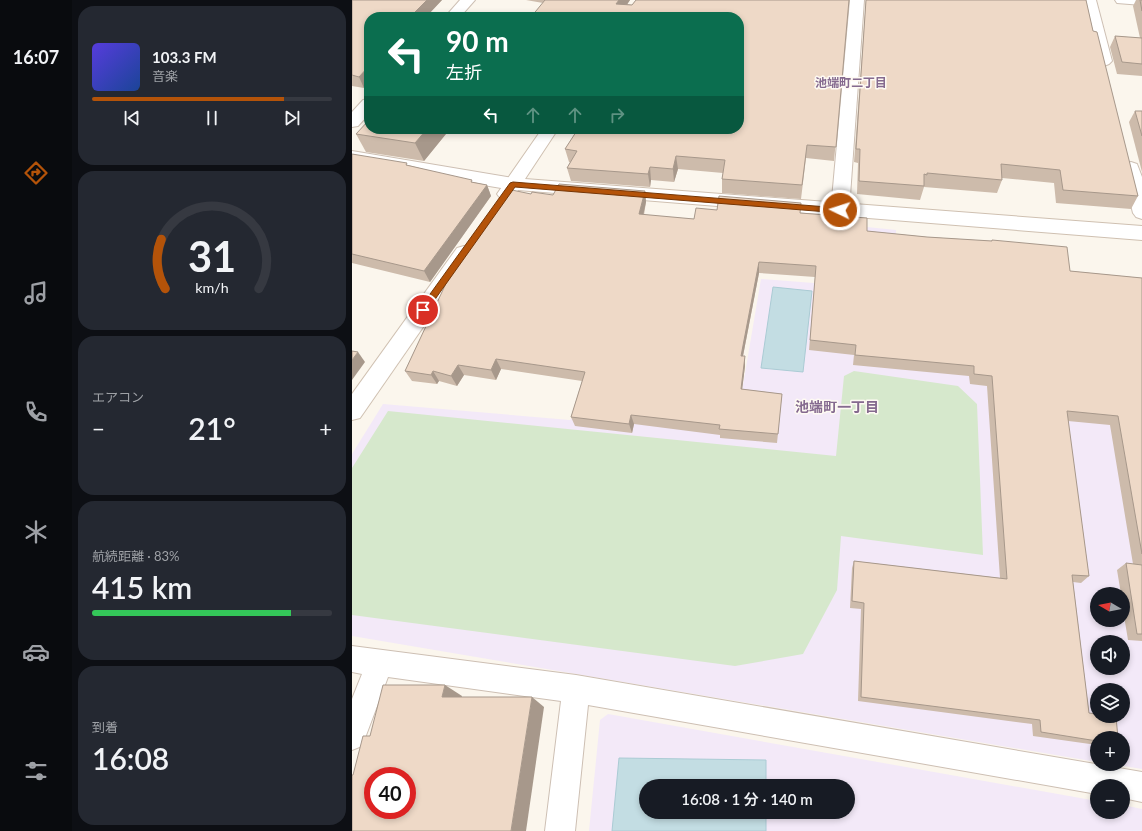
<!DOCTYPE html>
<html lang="ja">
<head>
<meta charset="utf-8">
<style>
	body { margin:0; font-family:Lato,"Noto Sans JP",sans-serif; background:#242831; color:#f1f3f6; height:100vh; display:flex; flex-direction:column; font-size:15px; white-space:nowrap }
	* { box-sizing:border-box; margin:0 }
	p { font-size:13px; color:#9ea1a6 }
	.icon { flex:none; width:22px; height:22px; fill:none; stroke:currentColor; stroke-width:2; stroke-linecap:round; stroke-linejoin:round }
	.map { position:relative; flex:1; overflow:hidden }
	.drawer { display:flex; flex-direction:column; gap:6px; padding:6px; background:#0d0f14; width:280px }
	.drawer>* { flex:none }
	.top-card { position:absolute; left:12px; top:12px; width:380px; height:122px; border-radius:16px; box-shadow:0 2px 6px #0003; background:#0b6e4f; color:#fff; overflow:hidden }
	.needle { width:26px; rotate:280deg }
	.controls { position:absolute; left:738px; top:587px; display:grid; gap:8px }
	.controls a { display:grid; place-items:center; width:40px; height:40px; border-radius:50%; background:#171b24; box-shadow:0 2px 6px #0003; font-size:20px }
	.speed { position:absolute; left:12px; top:767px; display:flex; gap:8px; font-size:20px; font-weight:700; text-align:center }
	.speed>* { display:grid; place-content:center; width:52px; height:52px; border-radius:50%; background:#171b24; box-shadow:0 2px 6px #0003; line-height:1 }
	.speed .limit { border:6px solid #d22; background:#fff; color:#111 }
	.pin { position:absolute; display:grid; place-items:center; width:34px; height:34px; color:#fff; margin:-17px; border:2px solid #fff; border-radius:50%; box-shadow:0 1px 4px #0007 }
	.me { position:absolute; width:44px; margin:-22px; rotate:274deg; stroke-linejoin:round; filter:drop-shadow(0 0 3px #0008) }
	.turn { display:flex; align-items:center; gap:14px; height:84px; padding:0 16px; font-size:18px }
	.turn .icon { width:52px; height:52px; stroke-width:2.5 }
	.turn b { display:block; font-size:28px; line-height:34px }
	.lanes { display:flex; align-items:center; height:38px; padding:0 16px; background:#0003; justify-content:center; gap:20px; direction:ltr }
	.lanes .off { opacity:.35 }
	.big { font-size:30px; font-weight:600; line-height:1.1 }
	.drawer .widget { flex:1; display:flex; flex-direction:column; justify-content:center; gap:6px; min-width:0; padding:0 14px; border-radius:16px; background:#242831 }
	.drawer .dial { align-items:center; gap:0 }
	.dial svg { height:104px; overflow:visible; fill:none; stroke:#363941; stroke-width:7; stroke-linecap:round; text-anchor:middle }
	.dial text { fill:#f1f3f6; stroke:none }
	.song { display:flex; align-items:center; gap:12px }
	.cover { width:48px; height:48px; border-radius:6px; background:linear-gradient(135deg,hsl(250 70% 55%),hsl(220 70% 35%)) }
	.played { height:4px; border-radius:2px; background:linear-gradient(90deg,#b45309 80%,#363941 80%) }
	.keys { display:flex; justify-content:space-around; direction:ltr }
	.heat { display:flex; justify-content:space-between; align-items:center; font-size:22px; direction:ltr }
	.charge { height:6px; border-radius:3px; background:linear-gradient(90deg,#34c759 83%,#363941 0) }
	.trip { position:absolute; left:287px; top:779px; width:216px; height:40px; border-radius:20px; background:#171b24; box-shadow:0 2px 6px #0003; font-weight:600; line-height:40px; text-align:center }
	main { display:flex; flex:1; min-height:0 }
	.tab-bar { display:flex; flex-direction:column; width:72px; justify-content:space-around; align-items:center; background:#090b0e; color:#9ea1a6 }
	.tab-bar .icon { width:28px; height:28px }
	.tab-bar .current { color:#b45309 }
	.tab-bar b { font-size:18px; color:#f1f3f6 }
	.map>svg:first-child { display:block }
</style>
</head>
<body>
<main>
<nav class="tab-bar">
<b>16:07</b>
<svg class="icon current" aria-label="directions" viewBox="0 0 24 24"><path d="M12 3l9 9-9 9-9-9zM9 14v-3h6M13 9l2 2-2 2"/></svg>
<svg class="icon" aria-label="music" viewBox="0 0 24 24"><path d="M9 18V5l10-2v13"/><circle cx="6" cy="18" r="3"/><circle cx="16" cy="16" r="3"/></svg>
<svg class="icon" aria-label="phone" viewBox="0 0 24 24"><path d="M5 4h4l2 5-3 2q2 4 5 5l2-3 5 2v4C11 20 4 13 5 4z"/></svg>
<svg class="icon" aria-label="climate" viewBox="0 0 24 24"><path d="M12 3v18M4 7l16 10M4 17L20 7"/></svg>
<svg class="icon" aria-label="car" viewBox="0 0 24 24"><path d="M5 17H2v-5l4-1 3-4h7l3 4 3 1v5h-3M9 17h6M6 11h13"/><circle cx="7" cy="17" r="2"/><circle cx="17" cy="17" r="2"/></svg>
<svg class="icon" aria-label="filters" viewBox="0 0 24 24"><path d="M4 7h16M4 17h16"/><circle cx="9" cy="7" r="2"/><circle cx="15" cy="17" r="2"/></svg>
</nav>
<section class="drawer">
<div class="widget">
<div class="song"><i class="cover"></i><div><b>103.3 FM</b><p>音楽</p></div></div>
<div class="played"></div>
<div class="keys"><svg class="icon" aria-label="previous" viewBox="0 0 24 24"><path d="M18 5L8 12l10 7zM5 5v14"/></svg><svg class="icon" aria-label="pause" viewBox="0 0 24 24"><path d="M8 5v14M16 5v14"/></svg><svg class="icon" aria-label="next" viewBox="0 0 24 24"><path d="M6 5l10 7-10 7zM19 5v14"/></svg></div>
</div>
<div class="widget dial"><svg viewBox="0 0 100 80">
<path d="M14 69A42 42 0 1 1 86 69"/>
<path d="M14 69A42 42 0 0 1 11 31" stroke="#b45309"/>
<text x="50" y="56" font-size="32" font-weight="700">31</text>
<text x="50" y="72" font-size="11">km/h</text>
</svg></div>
<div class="widget"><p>エアコン</p>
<div class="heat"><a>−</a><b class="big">21°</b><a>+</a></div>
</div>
<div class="widget"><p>航続距離 · 83%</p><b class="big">415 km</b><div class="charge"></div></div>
<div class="widget"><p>到着</p><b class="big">16:08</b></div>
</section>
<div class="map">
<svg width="790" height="831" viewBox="0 0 790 831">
	<rect width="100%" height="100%" fill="#fbf6ed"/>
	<!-- education -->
	<g fill="#f3e9f8" fill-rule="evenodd">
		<path d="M515 227 544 230 543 288 790 309V769L759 764H771V738H745V762L0 636V454L31 404 218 420 230 408 389 397 409 279 513 287ZM745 594H771V620H745ZM745 642H771V668H745ZM745 690H771V716H745Z"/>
		<path d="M256 714 745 801V812H771V805L790 809V831H237L248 720ZM294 786H496V812H294Z"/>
	</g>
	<!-- green -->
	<path fill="#d6e8cc" d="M502 371 606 386 625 404 631 555 489 536 485 590 451 654 383 666 0 615V468L36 411 484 456 492 376Z"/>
	<!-- water -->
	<g fill="#c3dde3" stroke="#aacbd4">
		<path d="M421 287 460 291 451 372 409 368Z"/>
		<path d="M267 758 414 760V786H294V812H414V831H260Z"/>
	</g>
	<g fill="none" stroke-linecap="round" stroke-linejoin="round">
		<!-- street casing -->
		<g stroke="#cdbfb3" stroke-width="2">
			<g id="street">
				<path d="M108 0H123L108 17H93Z"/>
				<path d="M498 0H512L497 210 494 214 488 216 482 214 479 210Z"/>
				<path d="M730 0H744L760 61 757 64 752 66 747 64 744 61Z"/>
				<path d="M763 0H790V5L765 3Z"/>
				<path d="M17 99V114L6 126 0 127V112L11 100Z"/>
				<path d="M0 151 161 178 167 180 170 184 167 188 161 190 0 163Z"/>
				<path d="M779 162 785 164 790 177V219L784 217 781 213 770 168 773 164Z"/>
				<path d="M0 646 224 675 790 772V802L771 798V786H745V794L236 705 223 831H193L209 701 36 677 10 746 0 750V699L10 674 0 672Z"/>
			</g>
		</g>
		<!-- secondary casing -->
		<g stroke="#cfc0b1" stroke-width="2">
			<g id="secondary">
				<path d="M190 129H206L173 179 790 226V240L166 190 160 198 154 200 148 198 145 194Z"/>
				<path d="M112 246 119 248 121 253 119 258 8 418 0 420V394L105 248Z"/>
			</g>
		</g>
		<!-- street -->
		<use href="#street" fill="#fff" fill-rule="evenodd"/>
		<!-- secondary -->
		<use href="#secondary" fill="#fff" fill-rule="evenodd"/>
	</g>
	<!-- wall -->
	<g fill="#cdbbab">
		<path d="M0 0H90L74 17H17L12 88 0 86Z"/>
		<path d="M174 0H278L275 4 280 5 284 0H497L482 161 454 158 449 199 370 193V179L371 173 326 169 322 182 299 180 298 187 219 181 215 168 218 162H217L213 149 226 129H387V17H179L191 3Z"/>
		<path d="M514 0H734L741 31 786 196 779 209 704 203 702 183 650 178V180L645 193 572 187 568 200 505 194 506 163 502 162Z"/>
		<path d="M784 0H790V76L765 74 758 47 763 36 788 38 781 6Z"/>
		<path d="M783 111H790V172L777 122Z"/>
		<path d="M17 129H98L72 161 14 152 4 134Z"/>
		<path d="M0 154 56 165 121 182 135 185 139 196 78 282 0 263Z"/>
		<path d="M293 191 294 202 292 215 342 219 365 210 448 213 515 231 575 237 639 241 640 240 718 271 790 278V641L776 640 771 610V594H769L765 570 774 563 781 564 758 425 716 421 737 576 729 583 721 582 737 713 745 738V745L681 736 680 724 506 701 509 609 498 608 500 568 502 561 648 578 635 386 618 384 617 376 501 365 502 355 457 350 463 277 407 273 391 356H393V366L390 389 430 394 425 443 368 438V435L282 424 280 433 223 426 219 417 230 381 149 369 144 380 112 375 105 386 87 381 85 384 60 381 53 371 96 280 94 276 179 194 201 195Z"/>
	</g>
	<!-- shaded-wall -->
	<g fill="#a7988b">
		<path d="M75 0H90L74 17H58Z"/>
		<path d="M267 0H278L267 17 264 4Z"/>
		<path d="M17 66V84L12 88 7 77Z"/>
		<path d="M75 129H98L72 161 63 143Z"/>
		<path d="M324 156 326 169 322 182 321 169Z"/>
		<path d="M298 167 299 180 298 187 296 174Z"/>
		<path d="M135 185 139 196 78 282 72 271Z"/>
		<path d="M293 191 294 202 289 225 287 214Z"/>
		<path d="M407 262V273L389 366V356Z"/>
		<path d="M6 352 13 362 0 380V360Z"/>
		<path d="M393 356V366L389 399V389Z"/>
		<path d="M144 359 149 369 144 380 139 370Z"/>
		<path d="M106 365 112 375 105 386 99 376Z"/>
		<path d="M81 371 87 381 85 384 79 375Z"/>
		<path d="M279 415 282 424 280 433 277 424Z"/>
		<path d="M93 685 110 696 107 707 90 697Z"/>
		<path d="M180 697 192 707 174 831H159Z"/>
	</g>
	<!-- building -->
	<g fill="#eed9c7" stroke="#a7988b" fill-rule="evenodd">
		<path d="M0 0H75L58 17H17V66L7 77 0 75Z"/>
		<path d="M193 0H267L264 4 280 5 284 0H497L484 147 455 145 450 185 370 179 373 160 324 156 321 169 298 167 296 174 215 168 225 151 213 149 226 129H387V17H179Z"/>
		<path d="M514 0H734L741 31 745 32 786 196 711 190 708 170 649 164 650 180 575 173V175L572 174V186L507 181 508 149H504Z"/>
		<path d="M788 0H790V11Z"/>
		<path d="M763 36 790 38V64L770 62Z"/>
		<path d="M783 111H790V136Z"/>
		<path d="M17 120V129H75L63 143 4 134Z"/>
		<path d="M0 154 55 163 54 165 120 180 119 182 135 185 72 271 0 254Z"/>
		<path d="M207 184 293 191 287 214 342 219 344 208 365 210 367 196 449 203 448 213 515 218V231L575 237 640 241V240L715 247 718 271 790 278V554L766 416 715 411 737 576 720 575 737 713 745 714V716H756L764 717 766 738H745V741L689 732 688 720 509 697 512 603 500 601 502 561 655 579 640 376 622 374V366L503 355 504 345 458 340 464 266 407 262 389 356H393L389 389 430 394 426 434 367 429 368 425 279 415 277 424 219 417 233 372 144 359 139 370 106 365 99 376 81 371 79 375 53 371 97 277 94 276 155 189 179 194 180 192 201 195Z"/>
		<path d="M0 351 6 352 0 360Z"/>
		<path d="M774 563 790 565V634H785Z"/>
		<path d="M31 685H93L90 697H180L159 831H0V775H1L11 736H18ZM21 776H55V810H21Z"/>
	</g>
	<!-- route -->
	<path fill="#b45309" stroke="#753606" d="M161 182 488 208 492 210 488 213 163 187 74 312H68L67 310 68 308 158 183Z"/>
	<g text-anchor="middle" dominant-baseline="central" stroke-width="3" stroke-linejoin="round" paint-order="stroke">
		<!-- far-neighbourhood labels -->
		<g font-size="12" font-weight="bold" fill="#856a8f" stroke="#fefaf3">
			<text x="499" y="82">池端町二丁目</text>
		</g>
		<!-- neighbourhood labels -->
		<g font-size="14" font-weight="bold" fill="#856a8f" stroke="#fefaf3">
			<text x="485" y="406">池端町一丁目</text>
		</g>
	</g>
</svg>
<div class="controls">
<a><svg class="needle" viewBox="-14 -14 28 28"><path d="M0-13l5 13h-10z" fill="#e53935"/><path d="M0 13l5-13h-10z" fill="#9ea1a6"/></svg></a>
<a><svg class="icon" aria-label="sound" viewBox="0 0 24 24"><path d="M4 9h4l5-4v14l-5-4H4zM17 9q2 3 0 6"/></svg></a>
<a><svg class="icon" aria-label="layers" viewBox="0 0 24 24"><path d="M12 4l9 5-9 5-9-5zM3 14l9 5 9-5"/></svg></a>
<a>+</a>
<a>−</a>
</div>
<div class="speed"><div class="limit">40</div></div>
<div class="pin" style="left:71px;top:310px;background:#d93025"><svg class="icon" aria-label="arrive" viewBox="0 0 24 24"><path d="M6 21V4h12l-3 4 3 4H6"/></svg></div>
<svg class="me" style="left:488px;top:210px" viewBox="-20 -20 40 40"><circle r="17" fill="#b45309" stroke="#fff" stroke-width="3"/><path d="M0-11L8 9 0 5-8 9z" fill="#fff"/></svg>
<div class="trip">16:08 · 1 分 · 140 m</div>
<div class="top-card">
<div class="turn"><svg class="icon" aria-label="left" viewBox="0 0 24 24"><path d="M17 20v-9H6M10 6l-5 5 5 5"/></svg><div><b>90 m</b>左折</div></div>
<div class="lanes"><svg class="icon" aria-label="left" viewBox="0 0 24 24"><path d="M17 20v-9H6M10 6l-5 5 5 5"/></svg><svg class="icon off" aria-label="ahead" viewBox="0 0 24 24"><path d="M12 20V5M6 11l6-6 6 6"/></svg><svg class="icon off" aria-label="ahead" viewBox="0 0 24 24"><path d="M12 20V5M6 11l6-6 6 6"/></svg><svg class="icon off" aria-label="right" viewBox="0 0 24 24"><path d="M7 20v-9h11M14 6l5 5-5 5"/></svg></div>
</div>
</div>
</main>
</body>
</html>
